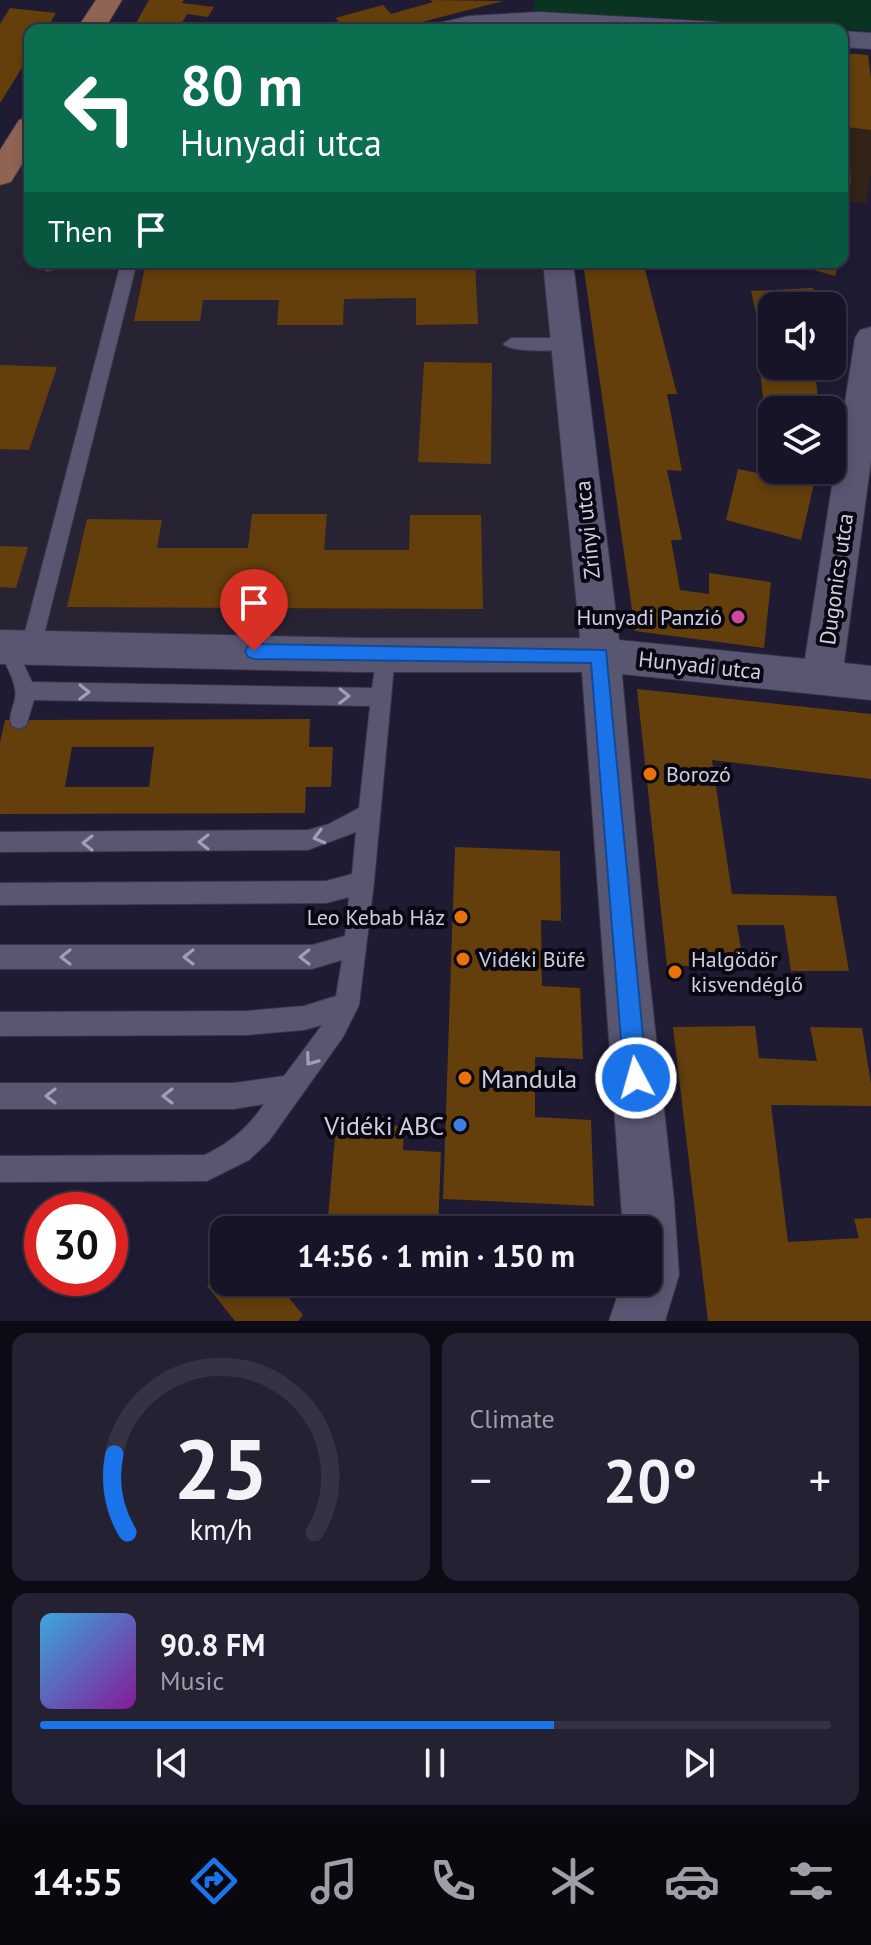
<!DOCTYPE html>
<html lang="en">
<head>
<meta charset="utf-8">
<style>
	body { margin:0; font-family:"PT Sans",sans-serif; background:#232132; color:#f1f3f6; height:100vh; display:flex; flex-direction:column; font-size:30px; white-space:nowrap }
	* { box-sizing:border-box; margin:0 }
	p { font-size:26px; color:#9e9ea7 }
	.icon { flex:none; width:44px; height:44px; fill:none; stroke:currentColor; stroke-width:2; stroke-linecap:round; stroke-linejoin:round }
	.map { position:relative; height:1321px; overflow:hidden }
	.panel { display:flex; flex-direction:column; gap:12px; padding:12px; background:#0c0b15; flex:1 }
	.panel>* { flex:none }
	.banner { position:absolute; left:24px; top:24px; width:824px; height:244px; border-radius:16px; box-shadow:0 4px 12px #0003,0 0 0 2px #353343; background:#0b6e4f; color:#fff; overflow:hidden }
	.fabs { position:absolute; left:758px; top:292px; display:grid; gap:16px }
	.fabs a { display:grid; place-items:center; width:88px; height:88px; border-radius:16px; background:#161426; box-shadow:0 4px 12px #0003,0 0 0 2px #353343; font-size:40px }
	.speed { position:absolute; left:24px; top:1192px; display:flex; gap:16px; font-size:40px; font-weight:700; text-align:center }
	.speed>* { display:grid; place-content:center; width:104px; height:104px; border-radius:50%; background:#161426; box-shadow:0 4px 12px #0003,0 0 0 2px #353343; line-height:1 }
	.speed .limit { border:12px solid #d22; background:#fff; color:#111 }
	.pin { position:absolute; display:grid; place-items:center; width:68px; height:68px; color:#fff; margin:-82px -34px; border-radius:50% 50% 50% 0; rotate:-45deg; box-shadow:0 0 8px #0007 }
	.pin .icon { rotate:45deg }
	.me { position:absolute; width:88px; margin:-44px; rotate:354deg; stroke-linejoin:round; filter:drop-shadow(0 0 6px #0008) }
	.turn { display:flex; align-items:center; gap:28px; height:168px; padding:0 24px; font-size:36px }
	.turn .icon { width:104px; height:104px; stroke-width:2.5 }
	.turn b { display:block; font-size:56px; line-height:68px }
	.then { display:flex; align-items:center; height:76px; padding:0 24px; background:#0003; gap:16px; font-size:30px }
	.big { font-size:60px; font-weight:600; line-height:1.1 }
	.panel .tile { flex:1; display:flex; flex-direction:column; justify-content:center; gap:12px; min-width:0; padding:0 28px; border-radius:16px; background:#232132 }
	.panel .dial { align-items:center; gap:0 }
	.dial svg { height:208px; overflow:visible; fill:none; stroke:#353343; stroke-width:7; stroke-linecap:round; text-anchor:middle }
	.dial text { fill:#f1f3f6; stroke:none }
	.song { display:flex; align-items:center; gap:24px }
	.cover { width:96px; height:96px; border-radius:12px; background:linear-gradient(135deg,hsl(200 70% 55%),hsl(290 70% 35%)) }
	.played { height:8px; border-radius:4px; background:linear-gradient(90deg,#1a73e8 65%,#353343 65%) }
	.keys { display:flex; justify-content:space-around; direction:ltr }
	.heat { display:flex; justify-content:space-between; align-items:center; font-size:44px; direction:ltr }
	.panel .tiles { flex:1; display:grid; gap:12px; grid-template-columns:1fr 1fr }
	.tile:last-child { grid-column:span 2 }
	.trip { position:absolute; left:210px; top:1216px; width:452px; height:80px; border-radius:16px; background:#161426; box-shadow:0 4px 12px #0003,0 0 0 2px #353343; font-weight:600; line-height:80px; text-align:center }
	.tab-bar { display:flex; height:128px; justify-content:space-around; align-items:center; background:#09080f; color:#9e9ea7 }
	.tab-bar .icon { width:56px; height:56px }
	.tab-bar .on { color:#1a73e8 }
	.tab-bar b { font-size:36px; color:#f1f3f6 }
	.map>svg:first-child { display:block }
</style>
</head>
<body>
<div class="map">
<svg width="871" height="1321" viewBox="0 0 871 1321">
	<rect width="100%" height="100%" fill="#1e1b33"/>
	<!-- commercial -->
	<path fill="#282333" d="M30 149V262H558L599 655 0 647V175Z"/>
	<!-- education -->
	<path fill="#322218" d="M842 53 868 55 871 80V173L866 203 842 202Z"/>
	<!-- green -->
	<path fill="#093421" d="M534 0H871V31L534 11Z"/>
	<!-- building -->
	<g fill="#643f0c" fill-rule="evenodd">
		<path d="M149 0H184L182 3 214 7 208 17 187 14 178 30H132Z"/>
		<path d="M430 0 503 1 391 30H313L339 21 335 18 383 5 391 14 433 2Z"/>
		<path d="M10 8 56 13 46 30H30V55L0 103V24Z"/>
		<path d="M842 53 868 55 871 80V130L847 127 851 183 842 182Z"/>
		<path d="M146 262H475L478 324 416 325V298L344 299 343 325H277L279 300H203L200 321H134Z"/>
		<path d="M583 262H643L677 394H667L682 471 667 470 682 540H671L680 590 709 594V573L771 582 764 648 635 631Z"/>
		<path d="M786 262H839L835 276Z"/>
		<path d="M813 288 818 306H772V341H762L751 291Z"/>
		<path d="M759 358 772 359V366H814L818 397 819 410H772V450H768Z"/>
		<path d="M424 362 492 363 491 464 418 462Z"/>
		<path d="M0 365 57 367 29 450 0 449Z"/>
		<path d="M738 469 814 484 801 540 726 520Z"/>
		<path d="M252 514H327L324 550H409L410 515H481L483 609 67 607 87 519 162 520 157 548H248Z"/>
		<path d="M0 546 28 547 16 588 0 587Z"/>
		<path d="M637 689 871 714V779L712 760 732 894 836 896 849 971H791L784 925H737L744 966H667Z"/>
		<path d="M310 719 309 747H333L331 787H306L305 813 0 814V743L5 720ZM72 747H154L149 787H65Z"/>
		<path d="M455 847 560 851 561 921 541 920 542 986 580 988 583 1059 535 1057V1117L591 1120 594 1206 443 1199Z"/>
		<path d="M755 1026 759 1058 817 1061 810 1027 862 1028 871 1084V1106L771 1105 788 1242 859 1238 854 1219 871 1218V1321H708L673 1027Z"/>
		<path d="M378 1125 404 1126 403 1150 441 1152 438 1230H327L335 1136 377 1137Z"/>
		<path d="M224 1269V1282H276L303 1315 298 1321H235L207 1286Z"/>
	</g>
	<g fill="none" stroke-linecap="round" stroke-linejoin="round">
		<!-- service casing -->
		<g stroke="#39354a" stroke-width="2">
			<g id="service">
				<path d="M41 262H57L52 270 47 271 39 266Z"/>
				<path d="M121 262H137L41 647 38 653 31 655 24 653 21 647Z"/>
				<path d="M511 338H567L575 344C566 353 512 353 503 344Z"/>
				<path d="M6 639 13 641 32 682 372 688 378 649 385 647 392 649 395 655 374 882 359 1005 343 1037 269 1141 249 1160 207 1181 0 1182V1156L205 1155C231 1142 248 1128 264 1104L234 1109H0V1083H234L284 1076 322 1025 304 1030 246 1035 0 1036V1012L246 1011 304 1006 336 996 342 960 312 969H0V945H312L345 936 349 897 326 903 0 905V883L326 881 352 874 356 832 308 850 0 852V832L308 830 329 824 359 808 370 706 34 700 26 726 19 729 12 726C6 714 18 702 15 689 12 671 0 660 0 641Z"/>
			</g>
		</g>
		<!-- minor casing -->
		<g stroke="#39354a" stroke-width="2">
			<g id="minor">
				<path d="M539 12 717 22 726 25 730 30 539 27 426 30 430 25 469 16Z"/>
				<path d="M842 31 871 33V49L842 47Z"/>
				<path d="M543 262H573L619 640 805 659 855 338 860 330 871 327V460L844 663 871 666V700L622 674 647 956 674 1200 679 1275 665 1321H609L622 1282H648V1230H623L582 672H360L0 664V630L360 638H580Z"/>
			</g>
		</g>
		<!-- primary casing -->
		<g stroke="#39354a" stroke-width="2">
			<g id="primary">
				<path d="M96 0H122L104 30H76Z"/>
				<path d="M30 117V151L11 182 0 185V150L19 120Z"/>
			</g>
		</g>
		<!-- service -->
		<use href="#service" fill="#595672" fill-rule="evenodd"/>
		<!-- minor -->
		<use href="#minor" fill="#595672" fill-rule="evenodd"/>
		<!-- primary -->
		<use href="#primary" fill="#906353" fill-rule="evenodd"/>
	</g>
	<!-- one-way arrows -->
	<defs><path id="oneway-chevron" d="M-2-3.5L2.5 0L-2 3.5" fill="none" stroke-width="1.6" stroke-linecap="round" stroke-linejoin="round" transform="scale(2)"/></defs>
	<g stroke="#a09fb4">
		<use href="#oneway-chevron" transform="translate(84 692) rotate(1)"/>
		<use href="#oneway-chevron" transform="translate(344 696) rotate(1)"/>
		<use href="#oneway-chevron" transform="translate(319 837) rotate(165)"/>
		<use href="#oneway-chevron" transform="translate(204 842) rotate(180)"/>
		<use href="#oneway-chevron" transform="translate(88 843) rotate(180)"/>
		<use href="#oneway-chevron" transform="translate(66 957) rotate(-180)"/>
		<use href="#oneway-chevron" transform="translate(189 957) rotate(180)"/>
		<use href="#oneway-chevron" transform="translate(305 957) rotate(179)"/>
		<use href="#oneway-chevron" transform="translate(311 1060) rotate(126)"/>
		<use href="#oneway-chevron" transform="translate(51 1096) rotate(-180)"/>
		<use href="#oneway-chevron" transform="translate(168 1096) rotate(180)"/>
	</g>
	<!-- route -->
	<path fill="#1a73e8" stroke="#114b97" stroke-width="2" d="M254 644 606 650 647 1078 644 1086 636 1089 628 1086 624 1078 591 663 254 659 248 657 245 651 248 646Z"/>
	<!-- markers -->
	<circle fill="#d1479c" stroke="#090812" stroke-width="3" cx="738" cy="617" r="8"/>
	<g fill="#e8710a" stroke="#090812" stroke-width="3">
		<circle cx="650" cy="774" r="8"/>
		<circle cx="461" cy="917" r="8"/>
		<circle cx="463" cy="959" r="8"/>
		<circle cx="675" cy="972" r="8"/>
		<circle cx="465" cy="1078" r="8"/>
	</g>
	<circle fill="#3f7fe0" stroke="#090812" stroke-width="3" cx="460" cy="1125" r="8"/>
	<g text-anchor="middle" dominant-baseline="central" stroke-width="8" stroke-linejoin="round" paint-order="stroke">
		<!-- street labels -->
		<g font-size="22" fill="#d0cfe0" stroke="#090812">
			<text transform="translate(587 530) rotate(-96)">Zrínyi utca</text>
			<text transform="translate(836 579) rotate(-82)">Dugonics utca</text>
			<text transform="translate(700 665) rotate(6)">Hunyadi utca</text>
		</g>
		<!-- poi labels -->
		<g font-size="22" fill="#d0cfe0" stroke="#090812" text-anchor="start">
			<text x="722" y="617" text-anchor="end">Hunyadi Panzió</text>
			<text x="666" y="774">Borozó</text>
			<text x="445" y="917" text-anchor="end">Leo Kebab Ház</text>
			<text x="479" y="959">Vidéki Büfé</text>
			<text x="691" y="959">Halgödör<tspan x="691" dy="25">kisvendéglő</tspan></text>
		</g>
		<!-- near-poi labels -->
		<g font-size="26" fill="#d0cfe0" stroke="#090812" text-anchor="start">
			<text x="481" y="1078">Mandula</text>
			<text x="444" y="1125" text-anchor="end">Vidéki ABC</text>
		</g>
	</g>
</svg>
<div class="fabs">
<a><svg class="icon" aria-label="sound" viewBox="0 0 24 24"><path d="M4 9h4l5-4v14l-5-4H4zM17 9q2 3 0 6"/></svg></a>
<a><svg class="icon" aria-label="layers" viewBox="0 0 24 24"><path d="M12 4l9 5-9 5-9-5zM3 14l9 5 9-5"/></svg></a>
</div>
<div class="speed"><div class="limit">30</div></div>
<div class="pin" style="left:254px;top:651px;background:#d93025"><svg class="icon" aria-label="arrive" viewBox="0 0 24 24"><path d="M6 21V4h12l-3 4 3 4H6"/></svg></div>
<svg class="me" style="left:636px;top:1078px" viewBox="-20 -20 40 40"><circle r="17" fill="#1a73e8" stroke="#fff" stroke-width="3"/><path d="M0-11L8 9 0 5-8 9z" fill="#fff"/></svg>
<div class="trip">14:56 · 1 min · 150 m</div>
<div class="banner">
<div class="turn"><svg class="icon" aria-label="left" viewBox="0 0 24 24"><path d="M17 20v-9H6M10 6l-5 5 5 5"/></svg><div><b>80 m</b>Hunyadi utca</div></div>
<div class="then">Then<svg class="icon" aria-label="arrive" viewBox="0 0 24 24"><path d="M6 21V4h12l-3 4 3 4H6"/></svg></div>
</div>
</div>
<section class="panel">
<div class="tiles">
<div class="tile dial"><svg viewBox="0 0 100 80">
<path d="M14 69A42 42 0 1 1 86 69"/>
<path d="M14 69A42 42 0 0 1 9 39" stroke="#1a73e8"/>
<text x="50" y="56" font-size="32" font-weight="700">25</text>
<text x="50" y="72" font-size="11">km/h</text>
</svg></div>
<div class="tile"><p>Climate</p>
<div class="heat"><a>−</a><b class="big">20°</b><a>+</a></div>
</div>
<div class="tile">
<div class="song"><i class="cover"></i><div><b>90.8 FM</b><p>Music</p></div></div>
<div class="played"></div>
<div class="keys"><svg class="icon" aria-label="previous" viewBox="0 0 24 24"><path d="M18 5L8 12l10 7zM5 5v14"/></svg><svg class="icon" aria-label="pause" viewBox="0 0 24 24"><path d="M8 5v14M16 5v14"/></svg><svg class="icon" aria-label="next" viewBox="0 0 24 24"><path d="M6 5l10 7-10 7zM19 5v14"/></svg></div>
</div>
</div>
</section>
<nav class="tab-bar">
<b>14:55</b>
<svg class="icon on" aria-label="directions" viewBox="0 0 24 24"><path d="M12 3l9 9-9 9-9-9zM9 14v-3h6M13 9l2 2-2 2"/></svg>
<svg class="icon" aria-label="music" viewBox="0 0 24 24"><path d="M9 18V5l10-2v13"/><circle cx="6" cy="18" r="3"/><circle cx="16" cy="16" r="3"/></svg>
<svg class="icon" aria-label="phone" viewBox="0 0 24 24"><path d="M5 4h4l2 5-3 2q2 4 5 5l2-3 5 2v4C11 20 4 13 5 4z"/></svg>
<svg class="icon" aria-label="climate" viewBox="0 0 24 24"><path d="M12 3v18M4 7l16 10M4 17L20 7"/></svg>
<svg class="icon" aria-label="car" viewBox="0 0 24 24"><path d="M5 17H2v-5l4-1 3-4h7l3 4 3 1v5h-3M9 17h6M6 11h13"/><circle cx="7" cy="17" r="2"/><circle cx="17" cy="17" r="2"/></svg>
<svg class="icon" aria-label="filters" viewBox="0 0 24 24"><path d="M4 7h16M4 17h16"/><circle cx="9" cy="7" r="2"/><circle cx="15" cy="17" r="2"/></svg>
</nav>
</body>
</html>
